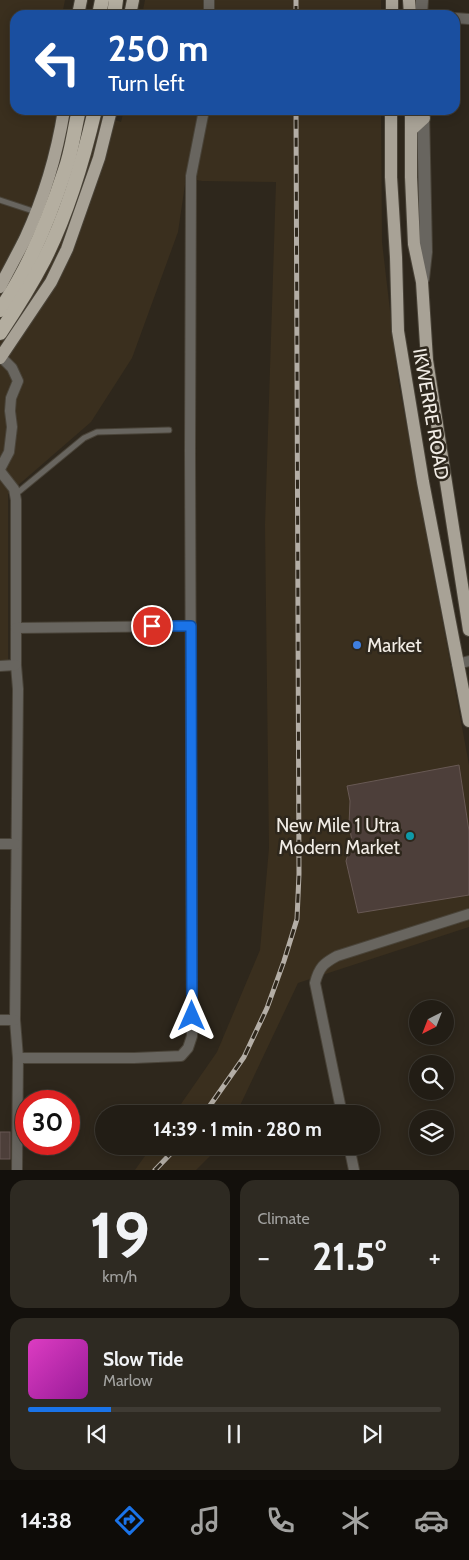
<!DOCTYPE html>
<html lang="en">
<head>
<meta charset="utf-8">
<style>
	body { margin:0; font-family:Cabin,sans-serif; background:#2e2a22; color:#f1f3f6; height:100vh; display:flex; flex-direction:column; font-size:19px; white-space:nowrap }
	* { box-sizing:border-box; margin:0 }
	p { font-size:16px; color:#a2a2a0 }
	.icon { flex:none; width:28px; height:28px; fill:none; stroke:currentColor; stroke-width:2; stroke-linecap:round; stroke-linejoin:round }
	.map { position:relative; height:1170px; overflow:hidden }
	.side { display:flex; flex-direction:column; gap:10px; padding:10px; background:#13100c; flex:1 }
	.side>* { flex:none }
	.guide { position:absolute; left:10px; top:10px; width:450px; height:105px; border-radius:15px; box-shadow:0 2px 12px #0003,0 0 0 1px #3f3b34; background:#1a4fa0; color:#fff; overflow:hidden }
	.needle { width:32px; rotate:222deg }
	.fabs { position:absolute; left:409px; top:1000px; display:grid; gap:10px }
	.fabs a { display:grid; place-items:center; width:45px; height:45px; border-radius:50%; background:#221d15; box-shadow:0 2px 12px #0003,0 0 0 1px #3f3b34; font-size:25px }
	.speed { position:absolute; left:15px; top:1090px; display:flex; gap:10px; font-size:25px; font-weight:700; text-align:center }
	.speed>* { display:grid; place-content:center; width:65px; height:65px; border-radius:50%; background:#221d15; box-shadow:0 2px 12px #0003,0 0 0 1px #3f3b34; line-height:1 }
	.speed .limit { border:8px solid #d22; background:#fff; color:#111 }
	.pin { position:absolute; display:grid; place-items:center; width:42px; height:42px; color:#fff; margin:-21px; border:2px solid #fff; border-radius:50%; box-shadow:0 1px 5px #0007 }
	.me { position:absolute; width:55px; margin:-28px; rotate:0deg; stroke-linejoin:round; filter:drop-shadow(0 0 4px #0008) }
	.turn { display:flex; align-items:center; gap:18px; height:105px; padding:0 15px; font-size:22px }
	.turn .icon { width:65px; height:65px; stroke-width:2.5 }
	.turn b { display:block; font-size:35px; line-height:42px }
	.big { font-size:38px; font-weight:800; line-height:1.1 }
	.side .widget { flex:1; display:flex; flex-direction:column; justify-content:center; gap:8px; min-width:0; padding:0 18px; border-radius:15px; background:#2e2a22 }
	.side .dial { align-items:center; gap:0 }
	.dial b { font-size:65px; line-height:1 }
	.song { display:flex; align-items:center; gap:15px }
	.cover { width:60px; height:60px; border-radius:8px; background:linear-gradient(135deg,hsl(310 70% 55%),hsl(300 70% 35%)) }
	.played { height:5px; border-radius:2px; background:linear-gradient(90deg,#1a73e8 20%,#3f3b34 20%) }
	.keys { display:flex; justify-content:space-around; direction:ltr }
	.heat { display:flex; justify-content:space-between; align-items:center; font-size:28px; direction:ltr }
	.side .tiles { flex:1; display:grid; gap:10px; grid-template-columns:1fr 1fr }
	.widget:last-child { grid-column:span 2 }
	.trip { position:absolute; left:95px; top:1105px; width:285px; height:50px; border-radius:25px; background:#221d15; box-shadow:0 2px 12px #0003,0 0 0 1px #3f3b34; font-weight:800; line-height:50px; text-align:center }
	.dock { display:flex; height:80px; justify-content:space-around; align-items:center; background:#0e0c08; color:#a2a2a0 }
	.dock .icon { width:35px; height:35px }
	.dock .selected { color:#1a73e8 }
	.dock b { font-size:22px; color:#f1f3f6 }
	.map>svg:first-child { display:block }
</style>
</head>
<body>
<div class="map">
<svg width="469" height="1170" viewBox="0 0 469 1170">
	<rect width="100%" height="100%" fill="#2e271c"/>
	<!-- built -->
	<g fill="#3a2f1e">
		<path d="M0 0H65L62 15H15V110H83L121 122 124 110H381L382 242 398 379 469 765V927L298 983 236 1114H174L217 1052 260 950 269 848 265 525 276 182 202 181 186 178 178 232 132 358 91 422 8 494V660H0Z"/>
		<path d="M145 0H381V15H142Z"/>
		<path d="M152 1146H220L196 1170H135Z"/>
	</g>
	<!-- building -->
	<g fill="#4d3f3a" stroke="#685954">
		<path d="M459 765 469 831V895L358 913 346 861 352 841 349 825 350 801 347 786Z"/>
		<rect x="0" y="1132" width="10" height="27"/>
	</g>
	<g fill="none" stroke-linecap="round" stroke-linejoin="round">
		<!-- service casing -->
		<g stroke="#494338" stroke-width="7">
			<g id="service">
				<path d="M0 200 36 212"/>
				<path d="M16 494 84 438 97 432 169 430"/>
			</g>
		</g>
		<!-- minor casing -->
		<g stroke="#494338" stroke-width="12">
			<g id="minor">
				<path d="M209 15V0"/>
				<path d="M455 18 469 19"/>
				<path d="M0 469 9 452 12 427 10 411 11 398 18 381 12 368 1 357"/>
				<path d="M0 471 14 489 16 500V665L18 689 15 1020 18 1058 17 1170"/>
				<path d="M16 628 191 626"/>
				<path d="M457 664 469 661"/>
				<path d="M0 666 16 665"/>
				<path d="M0 844H16"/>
				<path d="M0 1020H15"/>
				<path d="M18 1058H134L181 1056 188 1048 192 1036 190 451 191 176 204 110"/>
				<path d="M342 1114 315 983C319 967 324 963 337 956L469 914"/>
				<path d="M349 1146 354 1170"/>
			</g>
		</g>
		<!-- tertiary casing -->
		<g stroke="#494338" stroke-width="14">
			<g id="tertiary">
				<path d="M421 15 422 0"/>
				<path d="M423 279 426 252 423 110"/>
			</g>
		</g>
		<!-- primary casing -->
		<g stroke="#494338" stroke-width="14">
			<g id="primary">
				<path d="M409 0 410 15"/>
				<path d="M78 15 81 0"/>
				<path d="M130 15 133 0"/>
				<path d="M392 15V0"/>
				<path d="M391 110V177L396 257 398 331 423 482 469 721"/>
				<path d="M411 110V177L414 244 422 282 427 360 469 630"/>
				<path d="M411 130 424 118"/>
				<path d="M0 287C8 271 17 255 25 239 44 198 57 154 64 110"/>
				<path d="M0 358 51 282 67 249 99 158 111 110"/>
			</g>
		</g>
		<!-- trunk casing -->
		<g stroke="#494338" stroke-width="16">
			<g id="trunk">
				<path d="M99 15 102 0"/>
				<path d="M114 15 116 0"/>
				<path d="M0 310C29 269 49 219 65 170 72 151 74 130 79 110"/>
				<path d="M0 333C16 309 31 285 44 260 68 213 83 161 95 110"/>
			</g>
		</g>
		<!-- service -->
		<use href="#service" stroke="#68655f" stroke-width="5"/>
		<!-- minor -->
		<use href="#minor" stroke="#68655f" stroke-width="10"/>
		<!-- tertiary -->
		<use href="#tertiary" stroke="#68655f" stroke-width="12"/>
		<!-- primary -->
		<use href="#primary" stroke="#a8a296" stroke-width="12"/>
		<!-- trunk -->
		<use href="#trunk" stroke="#b4aea0" stroke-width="14"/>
		<!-- rail casing -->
		<g stroke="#b4aea6" stroke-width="5">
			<g id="rail">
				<path d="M296 15V0"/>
				<path d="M204 1114 244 1057 267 1008 284 961 297 919 299 874 296 110"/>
				<path d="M155 1170 178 1146"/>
			</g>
		</g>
		<!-- rail -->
		<use href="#rail" stroke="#2e271c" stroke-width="3" stroke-dasharray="9" stroke-linecap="butt"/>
	</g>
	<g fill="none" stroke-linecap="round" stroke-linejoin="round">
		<!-- route casing -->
		<g stroke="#114b97" stroke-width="12">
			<path id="route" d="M152 626H191L192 1016"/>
		</g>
		<!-- route -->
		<use href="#route" stroke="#1a73e8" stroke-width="9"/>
	</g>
	<!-- markers -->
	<circle fill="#3f7fe0" stroke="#2e271c" stroke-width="2" cx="357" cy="645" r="5"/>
	<circle fill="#0f9aa8" stroke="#2e271c" stroke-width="2" cx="410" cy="836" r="5"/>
	<g text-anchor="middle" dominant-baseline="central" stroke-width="5" stroke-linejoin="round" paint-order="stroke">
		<!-- street labels -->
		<g font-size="19" fill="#f1ece5" stroke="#2e271c">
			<text transform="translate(431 414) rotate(80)">IKWERRE ROAD</text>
		</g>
		<!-- poi labels -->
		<g font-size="19" fill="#f1ece5" stroke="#2e271c" text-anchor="start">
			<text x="367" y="645">Market</text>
			<text x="400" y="825" text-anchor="end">New Mile 1 Utra<tspan x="400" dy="22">Modern Market</tspan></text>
		</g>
	</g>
</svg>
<div class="fabs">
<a><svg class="needle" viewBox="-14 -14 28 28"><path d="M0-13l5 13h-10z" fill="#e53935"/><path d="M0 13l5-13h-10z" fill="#a2a2a0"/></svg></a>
<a><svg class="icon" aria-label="search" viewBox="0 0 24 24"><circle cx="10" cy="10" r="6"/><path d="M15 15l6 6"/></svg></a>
<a><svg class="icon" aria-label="layers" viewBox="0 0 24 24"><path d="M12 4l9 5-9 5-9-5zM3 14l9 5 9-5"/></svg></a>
</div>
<div class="speed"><div class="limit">30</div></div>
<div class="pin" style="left:152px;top:626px;background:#d93025"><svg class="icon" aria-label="arrive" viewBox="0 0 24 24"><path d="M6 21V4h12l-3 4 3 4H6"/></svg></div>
<svg class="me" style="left:192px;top:1016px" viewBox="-20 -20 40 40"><path d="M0-17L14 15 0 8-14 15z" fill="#1a73e8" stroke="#fff" stroke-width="4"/></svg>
<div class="trip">14:39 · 1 min · 280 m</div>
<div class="guide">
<div class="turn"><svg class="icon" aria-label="left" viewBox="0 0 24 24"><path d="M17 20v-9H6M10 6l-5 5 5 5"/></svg><div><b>250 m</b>Turn left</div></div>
</div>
</div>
<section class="side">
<div class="tiles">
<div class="widget dial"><b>19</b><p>km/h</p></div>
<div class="widget"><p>Climate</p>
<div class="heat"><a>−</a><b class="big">21.5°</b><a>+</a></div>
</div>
<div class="widget">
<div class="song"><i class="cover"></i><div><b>Slow Tide</b><p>Marlow</p></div></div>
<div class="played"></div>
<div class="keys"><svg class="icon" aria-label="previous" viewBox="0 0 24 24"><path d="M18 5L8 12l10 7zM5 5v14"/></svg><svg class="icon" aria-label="pause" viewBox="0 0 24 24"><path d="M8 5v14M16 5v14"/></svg><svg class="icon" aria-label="next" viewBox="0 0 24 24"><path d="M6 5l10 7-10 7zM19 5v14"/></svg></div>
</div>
</div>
</section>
<nav class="dock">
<b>14:38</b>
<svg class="icon selected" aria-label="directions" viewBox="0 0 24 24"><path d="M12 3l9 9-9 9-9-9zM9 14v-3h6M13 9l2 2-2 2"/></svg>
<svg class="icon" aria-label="music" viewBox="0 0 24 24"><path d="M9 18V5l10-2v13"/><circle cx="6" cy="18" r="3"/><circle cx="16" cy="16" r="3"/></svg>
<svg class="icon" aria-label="phone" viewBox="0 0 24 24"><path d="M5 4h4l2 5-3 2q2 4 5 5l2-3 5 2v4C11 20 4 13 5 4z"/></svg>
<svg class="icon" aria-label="climate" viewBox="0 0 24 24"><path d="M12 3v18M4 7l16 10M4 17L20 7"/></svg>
<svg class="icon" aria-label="car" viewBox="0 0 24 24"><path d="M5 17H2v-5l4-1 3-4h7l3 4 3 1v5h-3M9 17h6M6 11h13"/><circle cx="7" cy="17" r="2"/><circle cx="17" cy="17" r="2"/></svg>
</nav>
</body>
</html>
